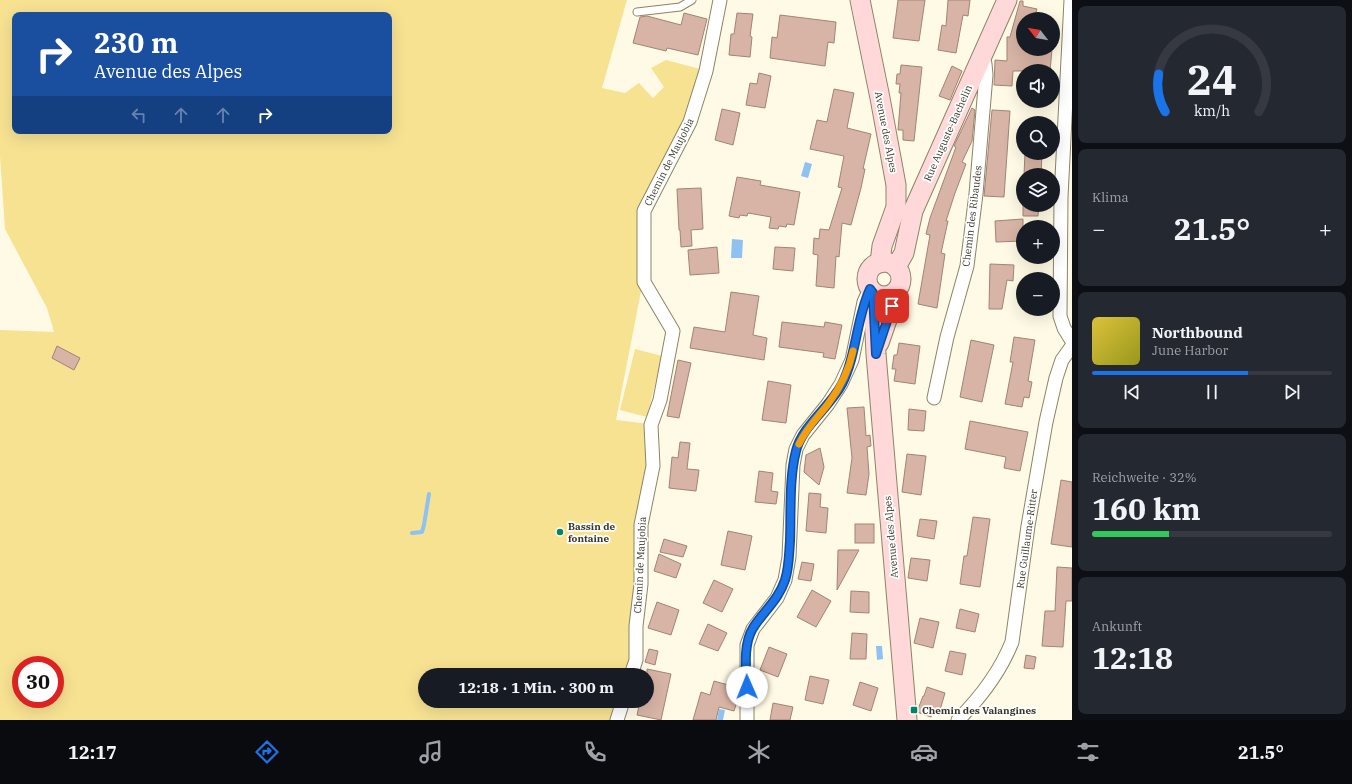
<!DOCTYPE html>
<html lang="de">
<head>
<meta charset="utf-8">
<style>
	body { margin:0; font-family:"IBM Plex Serif",serif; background:#242831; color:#f1f3f6; height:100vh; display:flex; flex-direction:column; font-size:15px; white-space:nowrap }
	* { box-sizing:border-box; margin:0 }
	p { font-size:13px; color:#9ea1a6 }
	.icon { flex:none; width:22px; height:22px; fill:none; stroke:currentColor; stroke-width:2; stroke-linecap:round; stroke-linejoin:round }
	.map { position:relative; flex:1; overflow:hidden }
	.drawer { display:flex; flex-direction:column; gap:6px; padding:6px; background:#0d0f14; width:280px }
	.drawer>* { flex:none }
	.hud { position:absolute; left:12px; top:12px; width:380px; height:122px; border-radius:8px; box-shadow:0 4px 16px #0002; background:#1a4fa0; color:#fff; overflow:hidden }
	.needle { width:26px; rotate:301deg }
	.fabs { position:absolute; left:1016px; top:12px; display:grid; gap:8px }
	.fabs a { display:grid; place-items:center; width:44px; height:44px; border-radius:50%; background:#171b24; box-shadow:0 4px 16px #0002; font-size:20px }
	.speed { position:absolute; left:12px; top:656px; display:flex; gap:8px; font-size:20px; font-weight:700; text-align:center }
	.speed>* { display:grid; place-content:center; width:52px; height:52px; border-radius:50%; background:#171b24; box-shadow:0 4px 16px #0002; line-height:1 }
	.speed .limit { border:6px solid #d22; background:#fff; color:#111 }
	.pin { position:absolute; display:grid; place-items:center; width:34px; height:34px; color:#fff; margin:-17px; border-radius:8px; box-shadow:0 2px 6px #0006 }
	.me { position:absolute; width:44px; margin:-22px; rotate:359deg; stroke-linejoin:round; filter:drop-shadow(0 0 3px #0008) }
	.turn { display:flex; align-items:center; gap:14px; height:84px; padding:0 16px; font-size:18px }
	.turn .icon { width:52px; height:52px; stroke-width:2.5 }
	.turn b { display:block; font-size:28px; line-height:34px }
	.lanes { display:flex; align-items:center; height:38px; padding:0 16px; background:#0003; justify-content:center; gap:20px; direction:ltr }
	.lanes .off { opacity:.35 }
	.big { font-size:30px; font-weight:700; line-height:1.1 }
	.drawer .tile { flex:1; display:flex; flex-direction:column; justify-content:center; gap:6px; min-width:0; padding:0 14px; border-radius:8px; background:#242831 }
	.drawer .dial { align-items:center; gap:0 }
	.dial svg { height:104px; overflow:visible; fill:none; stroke:#363941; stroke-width:7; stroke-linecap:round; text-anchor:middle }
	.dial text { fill:#f1f3f6; stroke:none }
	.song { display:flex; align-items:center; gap:12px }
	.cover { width:48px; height:48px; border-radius:6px; background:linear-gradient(135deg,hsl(50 70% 55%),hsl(60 70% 35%)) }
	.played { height:4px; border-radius:2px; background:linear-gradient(90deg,#1a73e8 65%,#363941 65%) }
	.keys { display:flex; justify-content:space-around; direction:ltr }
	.heat { display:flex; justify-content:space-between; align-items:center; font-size:22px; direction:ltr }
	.charge { height:6px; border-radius:3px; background:linear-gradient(90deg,#34c759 32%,#363941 0) }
	.trip { position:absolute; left:418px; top:668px; width:236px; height:40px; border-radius:20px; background:#171b24; box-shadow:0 4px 16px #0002; font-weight:700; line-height:40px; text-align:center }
	.tab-bar { display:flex; height:64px; justify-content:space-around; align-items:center; background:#090b0e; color:#9ea1a6 }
	.tab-bar .icon { width:28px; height:28px }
	.tab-bar .selected { color:#1a73e8 }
	.tab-bar b { font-size:18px; color:#f1f3f6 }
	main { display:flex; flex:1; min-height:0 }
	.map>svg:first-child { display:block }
</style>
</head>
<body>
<main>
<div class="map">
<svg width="1072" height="720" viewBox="0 0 1072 720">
	<rect width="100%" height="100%" fill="#fffae5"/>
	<!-- green -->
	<g fill="#f7e292" fill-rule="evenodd">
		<path d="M0 0H627L602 88 625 93 639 83 653 98 664 87 651 68 666 60 704 70 689 122 642 211 643 281 616 420 650 424 652 466 632 656 627 675H425V701H620L613 720H0V330L54 332 47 308 5 229 0 156ZM15 15H389V131H15ZM21 665H55V699H21Z"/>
		<path d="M635 349 662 356 647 417 620 410Z"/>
	</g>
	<!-- water -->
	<g fill="#8dc2f3">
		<path d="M805 162 812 164 808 178 801 176Z"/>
		<path d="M732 239 743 240 742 258H731Z"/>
		<path d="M876 646H882L883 659 877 660Z"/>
		<path d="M719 709 725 710 723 720H717Z"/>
	</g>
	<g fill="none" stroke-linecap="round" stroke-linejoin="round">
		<!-- stream -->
		<path stroke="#8dc2f3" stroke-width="4" d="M412 533 422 532 424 525 429 494"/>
	</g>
	<!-- building -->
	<g fill="#d7b4a5" stroke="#a38375">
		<path d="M898 0H925L919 41 893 38Z"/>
		<path d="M948 0H970L968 16 963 15 956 53 938 50 942 25 946 26Z"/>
		<path d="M1020 1H1023V6L1037 9 1034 19H1023V49H1052L1050 71H1013L1012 86 994 85 995 60 1007 61V37H1010Z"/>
		<path d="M684 13 707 19 698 55 667 48 666 51 633 43 640 17 647 16 681 25Z"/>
		<path d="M737 13 753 14 750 36 752 37 750 57 729 55 731 34H734Z"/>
		<path d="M780 15 836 22 834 43 828 42 825 66 770 58 772 37 777 38Z"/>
		<path d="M901 65 922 67 914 141 903 140V130H898L901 93H899L900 84H896L897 74H900Z"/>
		<path d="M952 66 962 71 950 100 939 96Z"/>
		<path d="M759 73 771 76 765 108 746 105 750 83 757 84Z"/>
		<path d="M834 89 854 93 847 128 871 134 863 169H865L861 188 851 225 842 223 839 257 836 256 834 288 816 286 818 255 813 254 814 238 819 239 820 229 829 230 842 188 838 187 844 156 810 149 817 120 827 122Z"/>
		<path d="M972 108 975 110 972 141 962 162 966 164 955 193 946 221H948L941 253 945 254 937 308 918 304 930 235 926 234 930 218 956 147 954 146Z"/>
		<path d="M722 109 740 113 733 145 715 140Z"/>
		<path d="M992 110 1010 111 1004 197 984 196Z"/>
		<path d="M1025 153H1042L1041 175H1024Z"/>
		<path d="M737 177 761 181 760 185 800 192 794 225 787 224 786 227 779 226 778 229 769 228 771 217 748 213 747 216 740 215 739 218 729 216Z"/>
		<path d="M701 188 703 229 691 230 692 246 681 247 680 230H679L677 189Z"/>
		<path d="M1023 205H1039L1038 216H1023Z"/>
		<path d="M1023 219V241L996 242 995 221Z"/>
		<path d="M717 247 719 273 690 275 688 250Z"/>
		<path d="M775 247 795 248 793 271 773 269Z"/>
		<path d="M990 264 1014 265 1013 281 1007 280 1002 309H989Z"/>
		<path d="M731 292 759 296 753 335 767 338 764 360 690 348 694 327 725 332Z"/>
		<path d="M782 322 824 327 825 322 842 325 835 359 823 357 824 353 779 347Z"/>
		<path d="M1014 337 1035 340 1028 381 1032 382 1029 398 1024 397 1022 407 1005 404 1013 362H1010Z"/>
		<path d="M971 340 994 345 982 402 960 397Z"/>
		<path d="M899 343 920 346 915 384 894 381 896 369H892L894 355H897Z"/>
		<path d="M57 346 80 358 74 370 52 358Z"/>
		<path d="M678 360 691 363 679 418 667 416Z"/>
		<path d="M768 381 791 385 786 423 762 420Z"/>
		<path d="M864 407 866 436 870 435 871 446 867 447 869 474 866 495 847 493 852 458 847 408Z"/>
		<path d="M909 409 926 411 924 431 908 430Z"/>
		<path d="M970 421 1028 432 1020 471 1004 468 1006 457 965 449Z"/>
		<path d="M680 442 690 443 687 469 699 470 696 491 669 488 672 457 678 458Z"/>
		<path d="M820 448 824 467 819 485 804 472 806 455Z"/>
		<path d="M907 454 926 456 921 495 902 492Z"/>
		<path d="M759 471 773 473 771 491 778 492 776 504 755 502Z"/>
		<path d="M1061 480 1072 482V547L1051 544Z"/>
		<path d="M809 493 821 494 820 507 828 508 826 533 806 531Z"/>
		<path d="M973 517 990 519 980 587 960 584 964 556H967Z"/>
		<path d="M920 519 937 521 934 539 917 536Z"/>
		<rect x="855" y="524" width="19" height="19"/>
		<path d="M728 531 752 536 745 570 721 565Z"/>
		<path d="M664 539 687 546 683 557 660 552Z"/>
		<path d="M838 550H859L837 590Z"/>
		<path d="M659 554 681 564 676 578 654 571Z"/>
		<path d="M911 558 930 560 927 581 908 578Z"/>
		<path d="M802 562 814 564 811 581 798 579Z"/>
		<path d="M1057 567 1072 568V601H1066L1063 647 1042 646 1045 611H1055Z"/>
		<path d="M714 580 733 589 722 612 703 603Z"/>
		<path d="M812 590 831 601 816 627 797 617Z"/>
		<path d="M851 591 869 592V613L850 612Z"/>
		<path d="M657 602 679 610 671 635 648 628Z"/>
		<path d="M960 609 979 614 975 632 956 628Z"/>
		<path d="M920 618 939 622 933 648 914 643Z"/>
		<path d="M708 624 727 633 718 651 699 644Z"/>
		<path d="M852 633 867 634 866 659H850Z"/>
		<path d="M769 647 787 654 778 677 760 670Z"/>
		<path d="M649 649 658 651 655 665 645 662Z"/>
		<path d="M950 651 966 654 962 675 945 671Z"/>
		<path d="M1026 655 1036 657 1034 669 1024 668Z"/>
		<path d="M647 669 671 674 661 720 637 715 640 701H647Z"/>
		<path d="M810 676 829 680 823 704 805 700Z"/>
		<path d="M714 681 739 688V695L734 711 719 707 716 720H693L701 692 710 695Z"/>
		<path d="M860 682 878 688 871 711 853 705Z"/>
		<path d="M927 687 945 693 940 710 934 708 931 717 917 712 923 696H924Z"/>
		<path d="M773 703 793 707 790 720H770Z"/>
	</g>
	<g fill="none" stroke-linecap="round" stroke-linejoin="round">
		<!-- lane casing -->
		<g stroke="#8c8465" stroke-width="9">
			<path id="lane" d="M637 12 680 7 692 0"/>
		</g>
		<!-- street casing -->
		<g stroke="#8c8465" stroke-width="15">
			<g id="street">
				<path d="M1071 0 1061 197 1060 316 1064 328 1072 341"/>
				<path d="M934 398 947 337 967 266 976 194 986 75 985 64 982 56"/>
				<path d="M631 675 636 660V626L641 584V525L653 466 651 425 660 400 673 331 644 282V211L690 122 706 71 720 0"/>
				<path d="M617 720 623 701"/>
				<path d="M747 720V645L753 629 777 598 785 580 789 557 793 465 796 449 803 435 828 404 841 384 852 360 864 302 870 289"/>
				<path d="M958 720C981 697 1000 672 1012 642L1028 526 1046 422 1056 378 1062 360 1072 346"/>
			</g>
		</g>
		<!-- secondary casing -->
		<g stroke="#8c8465" stroke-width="21">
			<g id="secondary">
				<path d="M860 0 880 98 896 185V207L882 246 880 263"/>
				<circle cx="884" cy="279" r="17"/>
				<path d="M896 267 904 253 913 211 1007 0"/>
				<path d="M873 293 876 354 907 720"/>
				<path d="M879 343 897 291"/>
			</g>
		</g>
		<!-- lane -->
		<use href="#lane" stroke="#fff" stroke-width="7"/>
		<!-- street -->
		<use href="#street" stroke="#fff" stroke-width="13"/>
		<!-- secondary -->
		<use href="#secondary" stroke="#ffd9da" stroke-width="19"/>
	</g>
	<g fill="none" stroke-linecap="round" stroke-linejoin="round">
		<!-- route casing -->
		<g stroke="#114b97" stroke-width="10">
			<path id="route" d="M747 687C746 669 743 644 753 628 764 611 779 599 785 580 789 568 789 554 790 541 791 513 789 478 796 451 802 426 830 407 842 384 857 354 856 319 870 289L873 293 876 354 892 306"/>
		</g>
		<!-- route -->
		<use href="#route" stroke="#1a73e8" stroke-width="7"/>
		<!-- slow -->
		<path stroke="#f59e0b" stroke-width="7" d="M799 444C806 429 818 417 828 404 840 388 849 370 853 351"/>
	</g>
	<!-- markers -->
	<g fill="#048466" stroke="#fff" stroke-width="1.5">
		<circle cx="560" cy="532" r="4"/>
		<rect x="910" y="706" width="8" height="8" rx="2"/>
	</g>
	<g text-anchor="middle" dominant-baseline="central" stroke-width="3.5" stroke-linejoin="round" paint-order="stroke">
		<!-- street labels -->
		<g font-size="10" fill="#383528" stroke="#fff">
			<text transform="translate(886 132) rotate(79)">Avenue des Alpes</text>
			<text transform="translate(948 133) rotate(-66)">Rue Auguste-Bachelin</text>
			<text transform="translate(669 162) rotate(-63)">Chemin de Maujobia</text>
			<text transform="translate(972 216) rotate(-83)">Chemin des Ribaudes</text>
			<text transform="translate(891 537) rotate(-95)">Avenue des Alpes</text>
			<text transform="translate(1027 539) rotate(-82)">Rue Guillaume-Ritter</text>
			<text transform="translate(640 565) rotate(-87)">Chemin de Maujobia</text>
		</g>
		<!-- poi labels -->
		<g font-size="10" font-weight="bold" fill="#383528" stroke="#fff" text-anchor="start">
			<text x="568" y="526">Bassin de<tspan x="568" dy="12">fontaine</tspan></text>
			<text x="922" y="710">Chemin des Valangines</text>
		</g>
	</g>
</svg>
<div class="fabs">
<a><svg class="needle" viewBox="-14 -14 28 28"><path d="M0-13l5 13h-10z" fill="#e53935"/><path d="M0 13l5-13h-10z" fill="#9ea1a6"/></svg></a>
<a><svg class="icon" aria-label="sound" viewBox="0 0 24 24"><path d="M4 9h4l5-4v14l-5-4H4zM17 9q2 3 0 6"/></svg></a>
<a><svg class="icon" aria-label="search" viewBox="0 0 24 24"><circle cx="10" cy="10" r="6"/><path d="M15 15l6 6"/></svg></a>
<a><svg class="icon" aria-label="layers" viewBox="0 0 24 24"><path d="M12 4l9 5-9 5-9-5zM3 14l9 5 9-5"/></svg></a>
<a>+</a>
<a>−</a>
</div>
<div class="speed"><div class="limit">30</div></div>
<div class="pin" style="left:892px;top:306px;background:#d93025"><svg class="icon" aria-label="arrive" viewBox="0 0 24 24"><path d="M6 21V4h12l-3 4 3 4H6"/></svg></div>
<svg class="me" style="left:747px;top:687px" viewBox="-20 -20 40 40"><circle r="19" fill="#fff"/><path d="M0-13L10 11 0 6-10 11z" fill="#1a73e8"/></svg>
<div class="trip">12:18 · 1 Min. · 300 m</div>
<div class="hud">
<div class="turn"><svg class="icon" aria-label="right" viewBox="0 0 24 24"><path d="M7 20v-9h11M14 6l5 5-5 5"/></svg><div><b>230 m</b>Avenue des Alpes</div></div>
<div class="lanes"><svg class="icon off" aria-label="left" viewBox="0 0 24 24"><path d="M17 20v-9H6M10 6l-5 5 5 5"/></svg><svg class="icon off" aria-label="ahead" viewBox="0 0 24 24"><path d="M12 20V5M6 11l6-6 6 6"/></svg><svg class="icon off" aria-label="ahead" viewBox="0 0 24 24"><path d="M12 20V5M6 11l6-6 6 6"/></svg><svg class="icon" aria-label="right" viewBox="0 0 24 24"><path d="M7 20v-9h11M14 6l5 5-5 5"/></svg></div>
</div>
</div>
<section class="drawer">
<div class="tile dial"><svg viewBox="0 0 100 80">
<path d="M14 69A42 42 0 1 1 86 69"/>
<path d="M14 69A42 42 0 0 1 9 40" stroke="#1a73e8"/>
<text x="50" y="56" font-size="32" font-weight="700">24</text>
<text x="50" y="72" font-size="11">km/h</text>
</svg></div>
<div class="tile"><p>Klima</p>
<div class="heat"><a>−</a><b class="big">21.5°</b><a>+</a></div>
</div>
<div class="tile">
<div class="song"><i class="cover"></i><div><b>Northbound</b><p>June Harbor</p></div></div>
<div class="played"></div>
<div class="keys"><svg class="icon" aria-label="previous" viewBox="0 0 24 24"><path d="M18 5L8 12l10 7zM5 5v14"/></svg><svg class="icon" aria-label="pause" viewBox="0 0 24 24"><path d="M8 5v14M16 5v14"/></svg><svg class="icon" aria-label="next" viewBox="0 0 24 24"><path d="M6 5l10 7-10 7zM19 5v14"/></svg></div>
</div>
<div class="tile"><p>Reichweite · 32%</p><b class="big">160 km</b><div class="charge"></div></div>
<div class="tile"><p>Ankunft</p><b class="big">12:18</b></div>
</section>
</main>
<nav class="tab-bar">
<b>12:17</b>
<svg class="icon selected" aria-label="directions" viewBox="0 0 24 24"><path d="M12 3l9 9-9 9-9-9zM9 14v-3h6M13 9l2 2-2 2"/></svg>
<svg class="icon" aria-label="music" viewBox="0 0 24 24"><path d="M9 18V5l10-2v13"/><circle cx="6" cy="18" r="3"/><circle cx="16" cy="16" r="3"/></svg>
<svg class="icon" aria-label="phone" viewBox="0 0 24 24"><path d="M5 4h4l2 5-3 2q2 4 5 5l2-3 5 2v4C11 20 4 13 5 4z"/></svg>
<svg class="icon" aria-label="climate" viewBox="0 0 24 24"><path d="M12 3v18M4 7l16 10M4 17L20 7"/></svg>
<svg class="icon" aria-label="car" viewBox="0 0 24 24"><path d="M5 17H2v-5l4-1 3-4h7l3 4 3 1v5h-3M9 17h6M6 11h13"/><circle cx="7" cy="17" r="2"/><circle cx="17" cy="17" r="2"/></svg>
<svg class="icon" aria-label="filters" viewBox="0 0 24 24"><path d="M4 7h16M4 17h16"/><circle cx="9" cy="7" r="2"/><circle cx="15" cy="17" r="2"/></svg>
<b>21.5°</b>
</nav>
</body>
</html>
